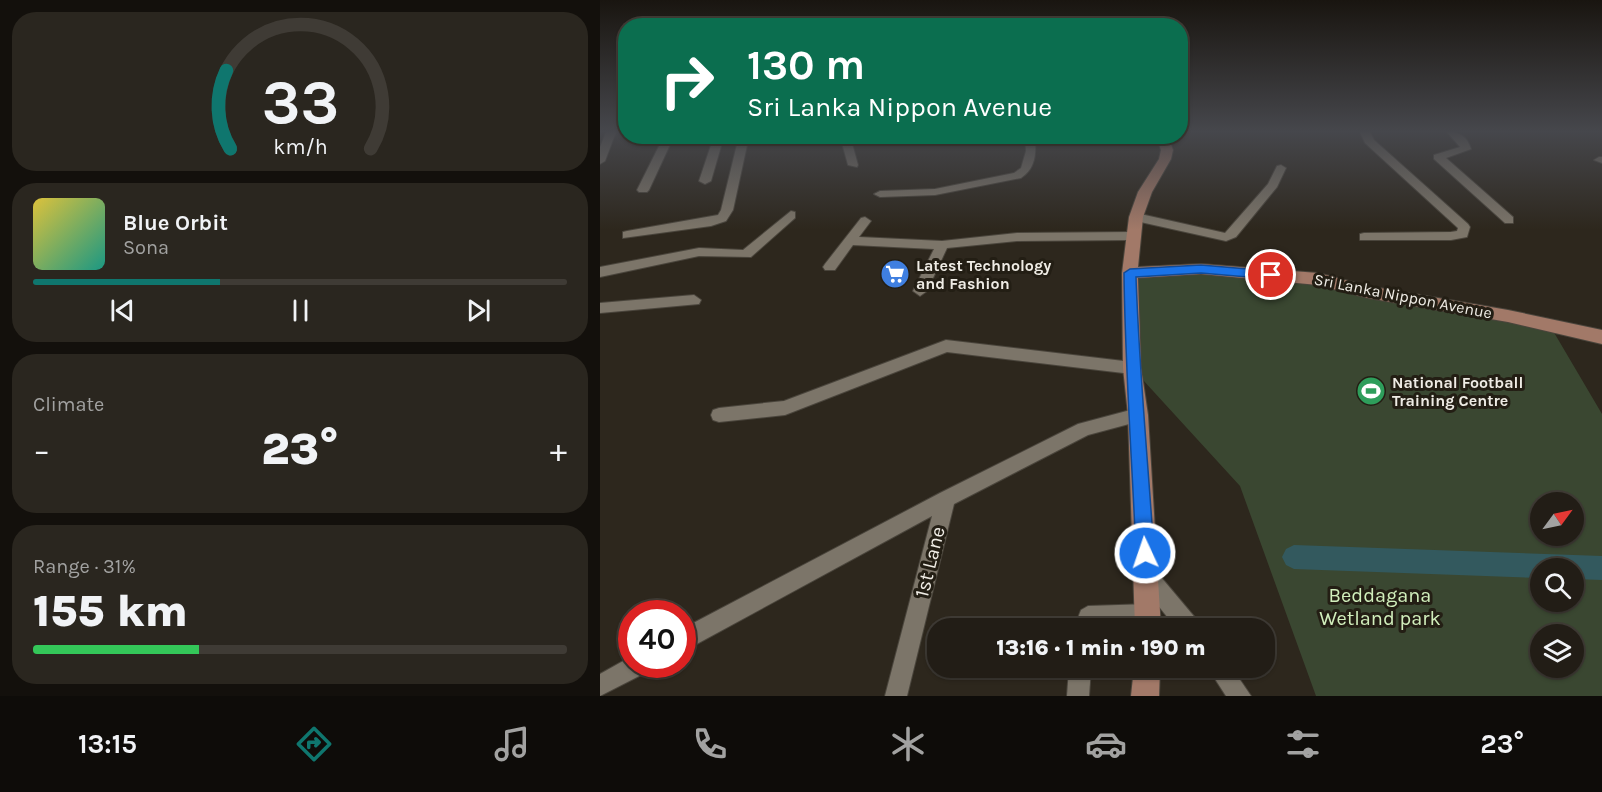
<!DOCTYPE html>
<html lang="en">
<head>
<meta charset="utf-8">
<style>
	body { margin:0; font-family:Karla,sans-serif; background:#2a261f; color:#f1f3f6; height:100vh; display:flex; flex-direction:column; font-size:22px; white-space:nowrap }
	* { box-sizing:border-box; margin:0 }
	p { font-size:20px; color:#a2a2a1 }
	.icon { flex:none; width:33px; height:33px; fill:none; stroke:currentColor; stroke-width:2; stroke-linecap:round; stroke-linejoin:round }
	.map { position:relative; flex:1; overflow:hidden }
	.drawer { display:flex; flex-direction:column; gap:12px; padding:12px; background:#13100c; width:600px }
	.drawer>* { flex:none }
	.hud { position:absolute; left:18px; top:18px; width:570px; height:126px; border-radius:24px; box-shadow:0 2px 4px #0004,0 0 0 2px #3f3b35; background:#0b6e4f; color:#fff; overflow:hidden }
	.needle { width:39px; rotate:57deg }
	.controls { position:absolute; left:930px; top:492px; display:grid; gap:12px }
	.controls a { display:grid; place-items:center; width:54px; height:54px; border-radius:50%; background:#221d16; box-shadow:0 2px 4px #0004,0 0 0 2px #3f3b35; font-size:30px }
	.speed { position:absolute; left:18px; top:600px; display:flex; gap:12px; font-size:30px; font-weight:700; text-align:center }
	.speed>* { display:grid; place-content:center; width:78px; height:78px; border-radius:50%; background:#221d16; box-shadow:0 2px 4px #0004,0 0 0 2px #3f3b35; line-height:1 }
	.speed .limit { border:9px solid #d22; background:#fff; color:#111 }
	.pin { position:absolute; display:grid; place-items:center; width:51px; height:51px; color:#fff; margin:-26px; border:3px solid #fff; border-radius:50%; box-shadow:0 2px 6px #0007 }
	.me { position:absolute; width:66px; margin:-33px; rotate:357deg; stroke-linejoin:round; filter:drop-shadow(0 0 4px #0008) }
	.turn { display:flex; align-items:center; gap:21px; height:126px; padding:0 30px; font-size:27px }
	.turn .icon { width:78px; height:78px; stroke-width:2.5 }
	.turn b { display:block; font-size:42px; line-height:51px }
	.big { font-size:45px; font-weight:800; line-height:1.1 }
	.drawer .card { flex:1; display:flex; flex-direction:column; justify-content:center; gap:9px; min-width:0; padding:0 21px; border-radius:24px; background:#2a261f }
	.drawer .dial { align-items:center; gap:0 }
	.dial svg { height:156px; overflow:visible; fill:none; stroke:#3f3b35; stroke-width:7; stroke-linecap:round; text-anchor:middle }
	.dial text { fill:#f1f3f6; stroke:none }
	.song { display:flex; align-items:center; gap:18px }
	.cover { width:72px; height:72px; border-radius:9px; background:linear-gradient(135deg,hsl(50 70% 55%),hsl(170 70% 35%)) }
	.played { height:6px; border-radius:3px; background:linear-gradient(90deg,#0f766e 35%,#3f3b35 35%) }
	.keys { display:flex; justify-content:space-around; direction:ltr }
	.heat { display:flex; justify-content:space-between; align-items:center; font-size:33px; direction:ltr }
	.charge { height:9px; border-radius:4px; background:linear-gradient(90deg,#34c759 31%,#3f3b35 0) }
	.trip { position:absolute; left:327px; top:618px; width:348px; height:60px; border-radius:24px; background:#221d16; box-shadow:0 2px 4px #0004,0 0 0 2px #3f3b35; font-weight:800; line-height:60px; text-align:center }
	.tabs { display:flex; height:96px; justify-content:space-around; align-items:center; background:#0e0c09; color:#a2a2a1 }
	.tabs .icon { width:42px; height:42px }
	.tabs .on { color:#0f766e }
	.tabs b { font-size:27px; color:#f1f3f6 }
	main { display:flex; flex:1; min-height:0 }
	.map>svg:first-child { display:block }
</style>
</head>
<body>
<main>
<section class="drawer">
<div class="card dial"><svg viewBox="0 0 100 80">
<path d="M14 69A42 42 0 1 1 86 69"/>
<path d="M14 69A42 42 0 0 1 12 29" stroke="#0f766e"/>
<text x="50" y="56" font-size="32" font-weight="700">33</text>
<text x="50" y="72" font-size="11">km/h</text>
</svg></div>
<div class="card">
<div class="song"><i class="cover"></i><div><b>Blue Orbit</b><p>Sona</p></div></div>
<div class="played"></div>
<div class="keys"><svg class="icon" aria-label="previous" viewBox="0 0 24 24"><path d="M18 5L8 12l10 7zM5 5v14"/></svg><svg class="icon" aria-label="pause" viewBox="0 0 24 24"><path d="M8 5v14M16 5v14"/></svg><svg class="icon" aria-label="next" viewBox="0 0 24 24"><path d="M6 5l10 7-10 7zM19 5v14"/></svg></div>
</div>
<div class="card"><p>Climate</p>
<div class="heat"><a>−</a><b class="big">23°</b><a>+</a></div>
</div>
<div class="card"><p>Range · 31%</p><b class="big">155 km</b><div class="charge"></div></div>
</section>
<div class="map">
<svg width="1002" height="696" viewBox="0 0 1002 696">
	<rect width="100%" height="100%" fill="#2d271d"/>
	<!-- green -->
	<path fill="#3a4731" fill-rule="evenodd" d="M601 269 718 279 949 324 1002 414V696H716L640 486 532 368 530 273ZM940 502H974V536H940ZM940 568H974V602H940ZM940 634H974V668H940Z"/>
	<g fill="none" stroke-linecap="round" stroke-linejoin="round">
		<!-- canal -->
		<path fill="#33595e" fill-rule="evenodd" d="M694 545 1002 556V580L974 579V568H940V578L694 569 686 565 682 557 686 549Z"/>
		<!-- street casing -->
		<g stroke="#4a453c" stroke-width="2">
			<g id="street">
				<path d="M6 132H16L5 161 0 164V147Z"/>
				<path d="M760 132H770L774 140 868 224 870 227 867 237 851 240H760V234L764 233 851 232 857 231 858 228 765 143Z"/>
				<path d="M847 132C860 132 867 136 871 149L846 158 913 217V223H905L834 159V155L860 147Z"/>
				<path d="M64 136H74L49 190 47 192H39L37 190Z"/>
				<path d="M114 136H124L111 181 105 184 99 181Z"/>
				<path d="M139 136H149L133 210 126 221 111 226 23 238V232L27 231 118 215 121 210Z"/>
				<path d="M240 136H250L258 165 257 167 248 165Z"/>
				<path d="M425 136H435C436 154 436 168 421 178L335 195 280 197 274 194 280 191 335 189 414 173 421 168 426 151Z"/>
				<path d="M999 157H1002V163L994 160Z"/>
				<path d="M681 165 686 168 677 187 636 237 626 241 536 221 530 217 536 213 625 233 668 184 677 166Z"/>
				<path d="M191 211 195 212V218L151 257 99 256 0 277V267L99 248 143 250Z"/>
				<path d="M265 217 271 221 259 237 342 241 417 233 532 232 538 236 532 240 417 241 347 248 327 291 320 296 313 291 334 249 253 245 235 270H225L223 267 225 264 261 218Z"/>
				<path d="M94 295 101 300 99 304 0 313V303Z"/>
				<path d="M346 340 532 362 537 364 540 368 537 372 532 374 347 352 185 415 119 422 113 420 111 415 113 410 119 408 184 401Z"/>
				<path d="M538 408 544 410 546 415 544 420 488 435 354 504 307 696H285L332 516 82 652V629L340 493 478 424Z"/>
				<path d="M548 567 555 570 597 620 599 628H576L541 584 538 577 541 570Z"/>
				<path d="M549 604 556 607 559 614 556 621 549 624 474 628 481 610 488 606Z"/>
				<path d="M32 656V664H50L47 672 0 696V674Z"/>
				<path d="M469 668H491L489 696H467Z"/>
				<path d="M608 668H632L651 696H626Z"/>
			</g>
		</g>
		<!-- secondary casing -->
		<g stroke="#4a453c" stroke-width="2">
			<g id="secondary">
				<path d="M556 136H568L573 150 571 159 552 192 543 217 538 267 601 264 718 273 768 286 908 310 1002 330V344L908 322 768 298 718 285 601 274 538 278 541 368 548 415 561 628H535L528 415 523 368 522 273 529 217 538 192 559 159 561 150Z"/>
				<path d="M534 668H560L559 696H531Z"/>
			</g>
		</g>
		<!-- street -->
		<use href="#street" fill="#7c7569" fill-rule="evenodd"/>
		<!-- secondary -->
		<use href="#secondary" fill="#a27968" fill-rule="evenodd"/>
	</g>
	<!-- sky -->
	<linearGradient id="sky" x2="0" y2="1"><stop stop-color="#191510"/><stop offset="0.57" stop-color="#46474c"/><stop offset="1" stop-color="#46474c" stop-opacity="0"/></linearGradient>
	<rect width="1002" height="230" fill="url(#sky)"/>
	<!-- route -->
	<path fill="#1a73e8" stroke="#114b97" stroke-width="1.5" d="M601 265 671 271 677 275 671 279 601 273 536 277C539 369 548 461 554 553L552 559 545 562 539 559 536 553C532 459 525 366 524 273L530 269Z"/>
	<!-- icons -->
	<defs>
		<g id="supermarket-disc" transform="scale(1.5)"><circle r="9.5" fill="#3f7fe0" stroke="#231e14"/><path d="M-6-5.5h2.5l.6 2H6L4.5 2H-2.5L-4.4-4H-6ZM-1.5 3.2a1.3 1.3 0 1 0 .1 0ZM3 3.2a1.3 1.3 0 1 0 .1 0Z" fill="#fff"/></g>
		<g id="stadium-disc" transform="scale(1.5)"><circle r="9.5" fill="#2e9e5b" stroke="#231e14"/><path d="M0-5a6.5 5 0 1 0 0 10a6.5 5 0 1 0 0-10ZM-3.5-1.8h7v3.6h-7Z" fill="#fff"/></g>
	</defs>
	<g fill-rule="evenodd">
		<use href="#supermarket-disc" x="295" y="274"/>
		<use href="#stadium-disc" x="771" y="391"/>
	</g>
	<g text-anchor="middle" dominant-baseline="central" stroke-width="6" stroke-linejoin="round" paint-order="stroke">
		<!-- poi labels -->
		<g font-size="16" font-weight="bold" fill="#efece5" stroke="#231e14" text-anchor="start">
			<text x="316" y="265">Latest Technology<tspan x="316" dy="18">and Fashion</tspan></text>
			<text x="792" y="382">National Football<tspan x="792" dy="18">Training Centre</tspan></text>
		</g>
		<!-- street labels -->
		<g font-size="16" fill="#efece5" stroke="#231e14">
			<text transform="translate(803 296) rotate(11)">Sri Lanka Nippon Avenue</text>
		</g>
		<!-- near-street labels -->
		<g font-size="20" fill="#efece5" stroke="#231e14">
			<text transform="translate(330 562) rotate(-76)">1st Lane</text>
		</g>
		<!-- near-park labels -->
		<g font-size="20" fill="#d1efbc" stroke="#231e14">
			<text x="780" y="595">Beddagana<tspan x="780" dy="23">Wetland park</tspan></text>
		</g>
	</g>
</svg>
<div class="controls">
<a><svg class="needle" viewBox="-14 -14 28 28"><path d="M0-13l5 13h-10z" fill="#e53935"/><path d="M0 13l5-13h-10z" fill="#a2a2a1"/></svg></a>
<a><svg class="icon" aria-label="search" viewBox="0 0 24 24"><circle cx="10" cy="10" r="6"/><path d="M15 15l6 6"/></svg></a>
<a><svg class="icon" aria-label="layers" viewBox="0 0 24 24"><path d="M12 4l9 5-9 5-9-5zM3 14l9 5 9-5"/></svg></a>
</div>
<div class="speed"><div class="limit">40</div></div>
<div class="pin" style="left:671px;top:275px;background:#d93025"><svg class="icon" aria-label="arrive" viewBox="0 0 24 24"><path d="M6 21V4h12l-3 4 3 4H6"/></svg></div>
<svg class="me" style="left:545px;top:553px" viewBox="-20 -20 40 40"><circle r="17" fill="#1a73e8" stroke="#fff" stroke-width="3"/><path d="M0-11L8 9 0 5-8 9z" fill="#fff"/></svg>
<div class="trip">13:16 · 1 min · 190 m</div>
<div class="hud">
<div class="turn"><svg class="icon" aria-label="right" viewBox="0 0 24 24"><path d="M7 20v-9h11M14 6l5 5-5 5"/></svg><div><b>130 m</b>Sri Lanka Nippon Avenue</div></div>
</div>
</div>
</main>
<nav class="tabs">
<b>13:15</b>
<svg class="icon on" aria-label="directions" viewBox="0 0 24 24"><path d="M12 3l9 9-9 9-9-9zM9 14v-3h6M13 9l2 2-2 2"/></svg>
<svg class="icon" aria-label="music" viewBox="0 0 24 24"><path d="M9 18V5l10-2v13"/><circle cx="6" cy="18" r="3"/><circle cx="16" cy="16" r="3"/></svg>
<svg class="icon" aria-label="phone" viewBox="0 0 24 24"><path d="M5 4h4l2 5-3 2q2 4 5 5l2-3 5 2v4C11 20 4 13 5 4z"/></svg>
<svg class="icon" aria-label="climate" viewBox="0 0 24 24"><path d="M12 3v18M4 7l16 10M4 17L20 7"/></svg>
<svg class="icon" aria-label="car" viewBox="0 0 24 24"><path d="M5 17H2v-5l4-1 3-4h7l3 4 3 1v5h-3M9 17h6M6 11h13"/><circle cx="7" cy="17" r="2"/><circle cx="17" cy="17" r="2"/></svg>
<svg class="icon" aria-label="filters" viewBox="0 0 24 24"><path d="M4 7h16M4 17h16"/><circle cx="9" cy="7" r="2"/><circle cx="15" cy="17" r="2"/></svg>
<b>23°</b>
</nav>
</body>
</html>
